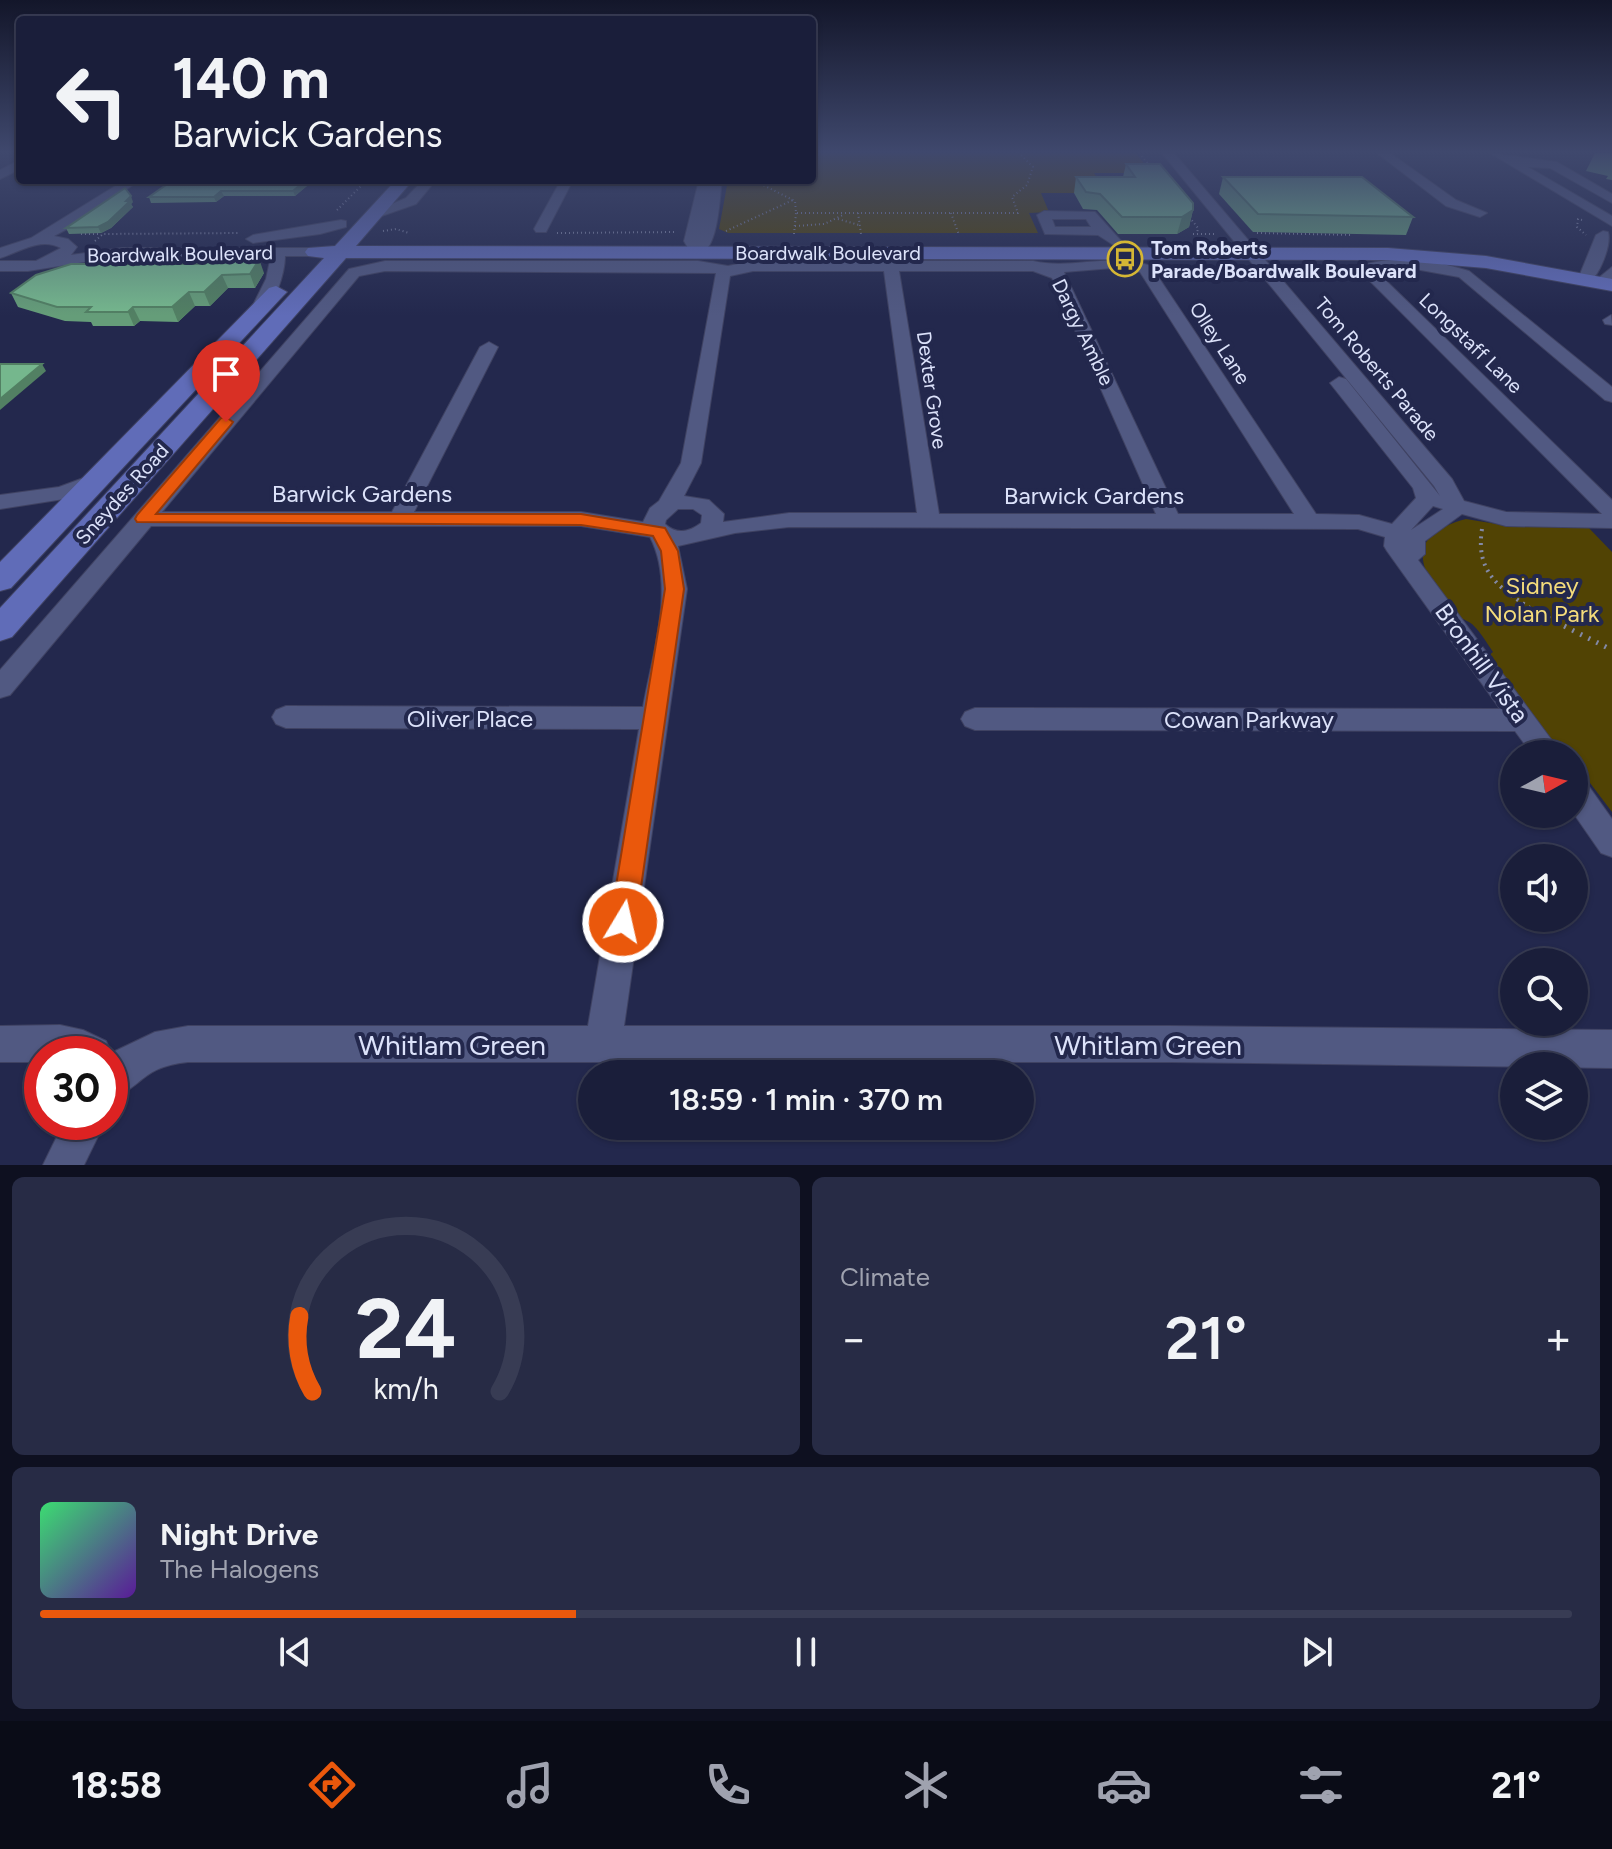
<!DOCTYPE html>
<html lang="en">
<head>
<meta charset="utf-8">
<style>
	body { margin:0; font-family:Figtree,sans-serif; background:#272b45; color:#f1f3f6; height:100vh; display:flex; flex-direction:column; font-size:30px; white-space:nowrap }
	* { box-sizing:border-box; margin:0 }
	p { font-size:26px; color:#9fa2af }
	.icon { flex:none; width:44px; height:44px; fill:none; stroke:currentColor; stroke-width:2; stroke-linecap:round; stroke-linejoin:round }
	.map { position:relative; height:1165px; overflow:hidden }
	.side { display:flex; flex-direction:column; gap:12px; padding:12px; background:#0e1020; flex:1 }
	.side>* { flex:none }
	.banner { position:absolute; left:16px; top:16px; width:800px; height:168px; border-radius:8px; box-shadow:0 2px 6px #0004,0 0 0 2px #383c54; background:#1a1e3a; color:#f1f3f6; overflow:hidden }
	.needle { width:52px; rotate:82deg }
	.buttons { position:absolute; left:1500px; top:740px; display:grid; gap:16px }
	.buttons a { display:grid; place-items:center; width:88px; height:88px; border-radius:50%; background:#1a1e3a; box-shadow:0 2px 6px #0004,0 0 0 2px #383c54; font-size:40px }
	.speed { position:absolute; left:24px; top:1036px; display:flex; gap:16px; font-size:40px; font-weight:700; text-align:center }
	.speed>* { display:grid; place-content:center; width:104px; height:104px; border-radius:50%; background:#1a1e3a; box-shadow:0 2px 6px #0004,0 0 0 2px #383c54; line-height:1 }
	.speed .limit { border:12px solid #d22; background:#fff; color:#111 }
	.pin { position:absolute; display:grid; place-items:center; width:68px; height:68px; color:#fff; margin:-82px -34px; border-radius:50% 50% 50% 0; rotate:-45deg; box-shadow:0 0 8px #0007 }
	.pin .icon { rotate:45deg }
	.me { position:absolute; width:88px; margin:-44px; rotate:9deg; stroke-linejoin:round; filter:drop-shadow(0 0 6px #0008) }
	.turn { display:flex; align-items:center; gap:28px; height:168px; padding:0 24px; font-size:36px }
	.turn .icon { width:104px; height:104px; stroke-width:2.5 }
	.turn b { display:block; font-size:56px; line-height:68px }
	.big { font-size:60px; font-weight:600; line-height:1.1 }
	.side .widget { flex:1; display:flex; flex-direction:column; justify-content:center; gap:12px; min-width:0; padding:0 28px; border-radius:12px; background:#272b45 }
	.side .dial { align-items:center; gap:0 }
	.dial svg { height:208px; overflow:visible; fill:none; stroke:#383c54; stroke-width:7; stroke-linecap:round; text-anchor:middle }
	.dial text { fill:#f1f3f6; stroke:none }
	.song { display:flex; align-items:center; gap:24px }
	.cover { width:96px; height:96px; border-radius:12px; background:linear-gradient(135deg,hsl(140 70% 55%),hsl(270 70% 35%)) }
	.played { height:8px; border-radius:4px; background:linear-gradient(90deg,#ea580c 35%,#383c54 35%) }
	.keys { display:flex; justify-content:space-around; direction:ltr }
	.heat { display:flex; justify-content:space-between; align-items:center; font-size:44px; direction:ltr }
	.side .tiles { flex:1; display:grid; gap:12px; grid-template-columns:1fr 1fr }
	.widget:last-child { grid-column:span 2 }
	.trip { position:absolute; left:578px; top:1060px; width:456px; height:80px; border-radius:40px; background:#1a1e3a; box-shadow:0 2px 6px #0004,0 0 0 2px #383c54; font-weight:600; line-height:80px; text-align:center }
	.tab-bar { display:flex; height:128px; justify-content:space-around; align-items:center; background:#0a0c17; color:#9fa2af }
	.tab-bar .icon { width:56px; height:56px }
	.tab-bar .on { color:#ea580c }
	.tab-bar b { font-size:36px; color:#f1f3f6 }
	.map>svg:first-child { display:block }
</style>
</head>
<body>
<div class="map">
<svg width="1612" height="1165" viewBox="0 0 1612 1165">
	<rect width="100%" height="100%" fill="#23284d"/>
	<!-- green -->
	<g fill="#514304">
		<path d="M812 153H1136L1151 173H1094L1106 193H1041L1049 212 1029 213 1038 233H728L719 229 728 180H812Z"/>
		<path d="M1466 519 1509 526H1587L1612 552V812L1584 775 1574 769V754H1560L1488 656 1493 652C1487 643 1481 633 1474 626 1470 621 1463 620 1458 616 1422 577 1398 537 1466 519Z"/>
	</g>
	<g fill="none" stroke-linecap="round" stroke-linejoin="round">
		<!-- minor casing -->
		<g stroke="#3f4262" stroke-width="2">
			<g id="minor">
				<path d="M1162 153H1174L1452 479 1464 501 1506 512 1602 514 1361 272V266C1395 254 1435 260 1469 271L1612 387V402L1605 400 1459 277 1415 269 1376 271 1612 500V528L1506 526 1462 514 1425 541V554L1418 560 1562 754H1532L1515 731 975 730 965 726 961 719 965 712 975 708 1500 709 1387 551 1384 546 1385 537 1358 529 789 527 735 533 678 546 687 589 624 1026H1171L1612 1030V1068L1171 1062H188C141 1067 144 1086 110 1100V1054H42V1062H0V1026L60 1025 83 1030 106 1041 111 1053 155 1032 188 1026H588L639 729 286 728 276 724 272 717 276 710 286 706 643 707C652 654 676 587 650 537L581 526H151L10 695 0 698V670L349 269 385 261H698L728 266 753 261H1033C1072 270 1111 252 1151 266L1316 514 1359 515 1392 524 1416 498 1413 488 1330 383 1339 377 1346 379 1440 496 1434 486ZM1113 268 1140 272 1294 514H1178L1064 272ZM385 271 716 273 681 463 659 501 650 508 643 522 581 512H414L498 347 489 342 480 347 392 512H162L359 276ZM753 271H884L917 513H789L723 522 724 514 709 500 684 496 701 463 730 276ZM899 271H1033L1052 278 1156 514H939ZM1433 506 1443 509 1411 530ZM678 509H693L702 515 701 523C689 532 677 535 665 524L666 520Z"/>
				<path d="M1377 153H1390L1456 200 1487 213 1480 217 1446 206Z"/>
				<path d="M1490 153 1557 162 1612 194V203L1550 168 1528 167 1612 216V226Z"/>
				<path d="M20 160V169L0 179V170Z"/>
				<path d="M125 180H140L80 222 54 236 68 239 77 247 71 255 122 248H315L322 252 315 256H285C285 272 275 308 259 314L251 309 266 279 271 256H122L28 271H0V261H36L61 248C40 237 20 252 0 258V248L31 238Z"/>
				<path d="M423 180H436L416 204 373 219 366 215 406 198Z"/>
				<path d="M561 180H573L546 232H536L534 229Z"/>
				<path d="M699 180H722C719 199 719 260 692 255L684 241Z"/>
				<path d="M1044 211 1095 212 1122 242 1115 246 1098 235 1045 234 1037 215ZM1052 219H1086L1091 227H1055Z"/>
				<path d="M341 220 346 221V227L320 234 253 243 246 239 253 235Z"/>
				<path d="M1603 231 1608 232C1612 244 1599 279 1586 284L1581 282 1578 279 1596 235Z"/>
				<path d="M1612 267V281L1608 286H1596V280Z"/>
				<path d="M1611 315 1612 325 1605 324 1603 320Z"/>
				<path d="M97 473 108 479 104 483 64 499 0 509V495L59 487Z"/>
				<path d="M1574 778 1585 781 1612 819V857L1601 853 1574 814Z"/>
				<path d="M64 1122H105L84 1165H43Z"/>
			</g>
		</g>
		<!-- major casing -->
		<g stroke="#3f4262" stroke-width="2">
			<g id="major">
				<path d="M396 180H413L356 246 1388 248 1486 256 1612 279V291L1486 268 1388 260 346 258 12 637 0 641V608L324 258 308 256 305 252 308 248 335 246Z"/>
				<path d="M276 286 287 292 283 296 11 588 0 591V562L269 288Z"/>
			</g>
		</g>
		<!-- path-far2 -->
		<g stroke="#8389a7" stroke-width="2" stroke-dasharray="1 3" stroke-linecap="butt">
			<path d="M1139 153 1150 166"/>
			<path d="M753 180 795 201 796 213H1018L1012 197 1027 185 1033 167 1019 153"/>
			<path d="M337 210 367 180"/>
			<path d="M858 213 861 234"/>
			<path d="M951 213 959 235"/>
			<path d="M1187 214 1198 228 1197 234"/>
			<path d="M838 219 859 225"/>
			<path d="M1582 220 1578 219 1577 227 1586 235"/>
			<path d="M795 226 824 224 843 215"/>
			<path d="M383 231 396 229 409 233"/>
			<path d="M726 231 793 200"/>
			<path d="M557 233 677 232"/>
			<path d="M1257 233 1352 235"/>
			<path d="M81 234H101"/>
			<path d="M794 234 796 213"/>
			<path d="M1193 234H1216"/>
			<path d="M95 241 103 234 240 233"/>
		</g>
		<!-- path-far1 -->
		<path stroke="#8389a7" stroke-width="4" stroke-dasharray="2 5" stroke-linecap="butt" d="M1482 529C1475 574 1501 589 1536 612"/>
		<!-- path -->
		<path stroke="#8389a7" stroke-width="5" stroke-dasharray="2 7" stroke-linecap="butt" d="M1532 610 1612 650"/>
		<!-- minor -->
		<use href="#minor" fill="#515982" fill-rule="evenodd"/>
		<!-- major -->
		<use href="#major" fill="#606cb8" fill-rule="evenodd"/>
	</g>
	<!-- wall -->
	<g fill="#659d79">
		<path d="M1595 153H1612V180L1606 179 1608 176 1586 171Z"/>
		<path d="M1126 164 1193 210 1189 227 1177 234H1118L1097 210 1083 209 1074 193 1076 177H1123Z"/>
		<path d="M1223 177 1413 217 1406 235 1253 232 1219 194Z"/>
		<path d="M314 180 295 196H224L216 202 151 203 149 197Z"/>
		<path d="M133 202 131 204 133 207 111 228 101 233 69 234 66 228Z"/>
		<path d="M205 264 264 273 255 288H228L210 306H195L178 322 140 321 134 326H93L91 322 65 321 18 307 11 293Z"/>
	</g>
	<!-- shaded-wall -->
	<g fill="#528063">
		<path d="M306 180H314L295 196 293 191Z"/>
		<path d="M221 191 224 196 216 202 214 197Z"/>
		<path d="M131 196 133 202 131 204 133 207 111 228 101 233 98 227Z"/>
		<path d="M1193 210 1189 227 1177 234 1182 217Z"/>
		<path d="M257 253 264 273 255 288 250 274Z"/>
		<path d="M222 275 228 288 210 306 204 292Z"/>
		<path d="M189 292 195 306 178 322 172 307Z"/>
		<path d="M133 307 140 321 134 326 128 312Z"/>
		<path d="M42 364 46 371 0 410V399Z"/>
	</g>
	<!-- building -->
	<g fill="#75b78d" stroke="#528063" stroke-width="2">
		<path d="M1126 164H1160L1193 203V210L1182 217H1122L1100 194 1086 192 1076 177H1135Z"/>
		<path d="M1223 177H1362L1413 217 1258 214Z"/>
		<path d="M173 180H306L293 191H221L214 197H149Z"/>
		<path d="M125 188 131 196 126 201H130L108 222 98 227 66 228Z"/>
		<path d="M223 249 252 250 257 253 259 260 250 274 222 275 204 292H189L172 307H133L128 312H86L91 307H57L11 293 36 275 71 264H205Z"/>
		<path d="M0 364H42L0 399Z"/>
	</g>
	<!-- sky -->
	<linearGradient id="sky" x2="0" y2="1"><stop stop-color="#13162a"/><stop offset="0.48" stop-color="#3f486d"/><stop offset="1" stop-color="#3f486d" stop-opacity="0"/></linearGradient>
	<rect width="1612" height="316" fill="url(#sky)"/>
	<!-- route -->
	<path fill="#ea580c" stroke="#983908" stroke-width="2" d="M226 417 233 422 231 425 156 514H581L665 528 678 551 684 589 636 922 632 931 623 934 614 931 610 922 665 589 661 551 653 536 581 525 137 522 135 519 137 515 221 418Z"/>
	<!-- icons -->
	<defs>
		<g id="bus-ring" transform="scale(1.8)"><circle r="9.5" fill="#23284d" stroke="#d4b635" stroke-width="1.5"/><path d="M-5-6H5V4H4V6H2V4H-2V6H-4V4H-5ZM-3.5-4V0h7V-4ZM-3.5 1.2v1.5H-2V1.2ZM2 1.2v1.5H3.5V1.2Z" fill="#d4b635"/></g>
	</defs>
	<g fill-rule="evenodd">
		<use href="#bus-ring" x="1125" y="259"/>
	</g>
	<g text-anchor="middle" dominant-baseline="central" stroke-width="8" stroke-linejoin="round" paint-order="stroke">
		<!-- far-poi labels -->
		<g font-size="20" font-weight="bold" fill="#dce2fa" stroke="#23284d" text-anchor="start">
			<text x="1151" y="248">Tom Roberts<tspan x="1151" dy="23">Parade/Boardwalk Boulevard</tspan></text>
		</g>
		<!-- far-street labels -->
		<g font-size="20" fill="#dce2fa" stroke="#23284d">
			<text x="828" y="253">Boardwalk Boulevard</text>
			<text transform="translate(180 254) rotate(-1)">Boardwalk Boulevard</text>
			<text transform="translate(1083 332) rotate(64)">Dargy Amble</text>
			<text transform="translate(1220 343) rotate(57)">Olley Lane</text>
			<text transform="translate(1471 343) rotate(44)">Longstaff Lane</text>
			<text transform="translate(1377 369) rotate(50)">Tom Roberts Parade</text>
			<text transform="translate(932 390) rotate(82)">Dexter Grove</text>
			<text transform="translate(122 494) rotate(-48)">Sneydes Road</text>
		</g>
		<!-- street labels -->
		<g font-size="24" fill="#dce2fa" stroke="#23284d">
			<text x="362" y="493">Barwick Gardens</text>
			<text x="1094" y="495">Barwick Gardens</text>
			<text transform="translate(1482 663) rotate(54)">Bronhill Vista</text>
			<text x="470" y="718">Oliver Place</text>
			<text x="1249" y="719">Cowan Parkway</text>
		</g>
		<!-- park labels -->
		<g font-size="24" fill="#f5dc7b" stroke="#23284d">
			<text x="1542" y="585">Sidney<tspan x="1542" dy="28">Nolan Park</tspan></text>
		</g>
		<!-- near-street labels -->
		<g font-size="28" fill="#dce2fa" stroke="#23284d">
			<text x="452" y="1045">Whitlam Green</text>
			<text x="1148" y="1045">Whitlam Green</text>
		</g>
	</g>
</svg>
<div class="buttons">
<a><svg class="needle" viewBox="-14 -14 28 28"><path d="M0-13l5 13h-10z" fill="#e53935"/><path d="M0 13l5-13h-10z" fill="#9fa2af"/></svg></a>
<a><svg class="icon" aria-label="sound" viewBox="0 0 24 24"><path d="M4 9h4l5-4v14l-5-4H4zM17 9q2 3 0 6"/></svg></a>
<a><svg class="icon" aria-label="search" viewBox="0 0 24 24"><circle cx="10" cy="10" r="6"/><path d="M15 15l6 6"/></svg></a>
<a><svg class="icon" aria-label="layers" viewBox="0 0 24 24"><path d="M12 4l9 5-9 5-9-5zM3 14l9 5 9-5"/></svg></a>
</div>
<div class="speed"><div class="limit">30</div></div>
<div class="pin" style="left:226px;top:422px;background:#d93025"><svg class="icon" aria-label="arrive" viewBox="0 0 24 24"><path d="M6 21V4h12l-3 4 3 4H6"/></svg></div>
<svg class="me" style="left:623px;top:922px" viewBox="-20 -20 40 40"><circle r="17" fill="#ea580c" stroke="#fff" stroke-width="3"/><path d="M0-11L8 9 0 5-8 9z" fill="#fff"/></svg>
<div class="trip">18:59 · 1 min · 370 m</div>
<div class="banner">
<div class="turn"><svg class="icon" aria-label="left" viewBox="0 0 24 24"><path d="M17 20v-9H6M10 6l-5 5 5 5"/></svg><div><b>140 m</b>Barwick Gardens</div></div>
</div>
</div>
<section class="side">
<div class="tiles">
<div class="widget dial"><svg viewBox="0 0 100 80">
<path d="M14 69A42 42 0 1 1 86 69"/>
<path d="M14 69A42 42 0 0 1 9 40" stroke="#ea580c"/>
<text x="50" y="56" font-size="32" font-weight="700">24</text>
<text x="50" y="72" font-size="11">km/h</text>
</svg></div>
<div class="widget"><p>Climate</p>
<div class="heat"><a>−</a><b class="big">21°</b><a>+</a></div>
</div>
<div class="widget">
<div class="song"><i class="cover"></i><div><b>Night Drive</b><p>The Halogens</p></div></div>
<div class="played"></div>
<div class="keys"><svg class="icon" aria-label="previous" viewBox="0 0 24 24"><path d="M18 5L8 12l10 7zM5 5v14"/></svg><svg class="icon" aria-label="pause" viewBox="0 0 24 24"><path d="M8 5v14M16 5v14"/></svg><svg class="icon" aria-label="next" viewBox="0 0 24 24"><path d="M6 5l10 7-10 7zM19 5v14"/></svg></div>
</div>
</div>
</section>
<nav class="tab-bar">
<b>18:58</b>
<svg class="icon on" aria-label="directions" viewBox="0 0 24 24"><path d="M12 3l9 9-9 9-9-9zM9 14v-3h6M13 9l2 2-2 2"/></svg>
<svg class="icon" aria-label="music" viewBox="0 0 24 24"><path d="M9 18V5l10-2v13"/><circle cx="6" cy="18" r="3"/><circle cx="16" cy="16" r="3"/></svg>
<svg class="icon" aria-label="phone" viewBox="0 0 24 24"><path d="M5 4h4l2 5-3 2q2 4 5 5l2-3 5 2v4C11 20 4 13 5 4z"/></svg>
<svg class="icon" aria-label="climate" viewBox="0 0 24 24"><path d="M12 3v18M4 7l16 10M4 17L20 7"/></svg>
<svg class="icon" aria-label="car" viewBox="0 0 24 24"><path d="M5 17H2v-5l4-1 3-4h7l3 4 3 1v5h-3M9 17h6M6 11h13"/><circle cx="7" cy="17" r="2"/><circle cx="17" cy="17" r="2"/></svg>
<svg class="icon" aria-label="filters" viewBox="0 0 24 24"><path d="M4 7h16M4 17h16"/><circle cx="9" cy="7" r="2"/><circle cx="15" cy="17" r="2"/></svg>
<b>21°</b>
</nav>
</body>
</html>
